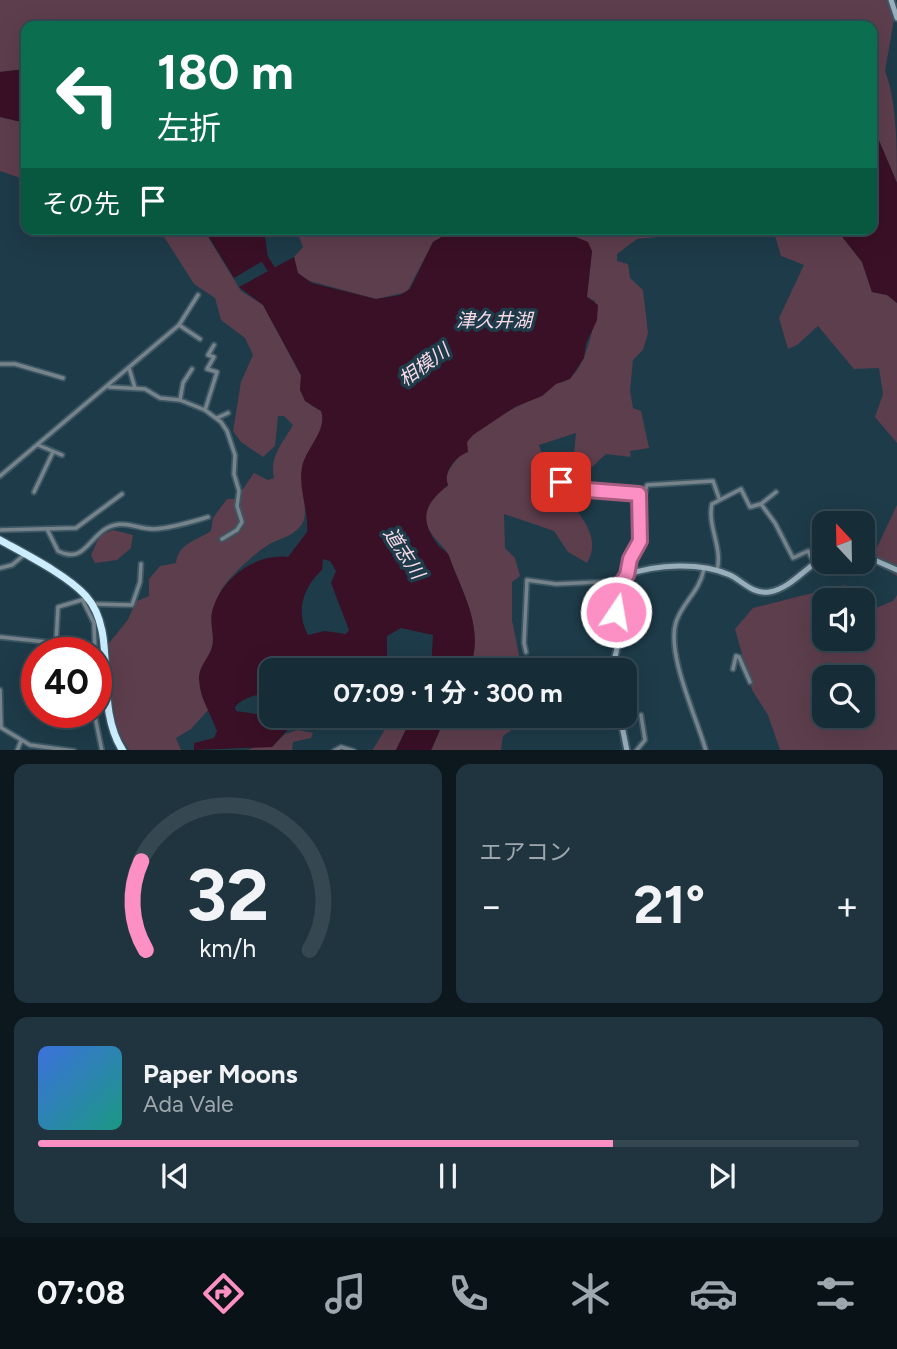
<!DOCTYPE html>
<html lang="ja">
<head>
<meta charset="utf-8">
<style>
	body { margin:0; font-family:Figtree,"Noto Sans JP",sans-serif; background:#1f343f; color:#f1f3f6; height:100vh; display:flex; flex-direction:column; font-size:26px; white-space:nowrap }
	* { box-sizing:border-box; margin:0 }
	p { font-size:23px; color:#9ea7ad }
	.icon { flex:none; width:38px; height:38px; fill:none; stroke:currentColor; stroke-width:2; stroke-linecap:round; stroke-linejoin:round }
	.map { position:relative; height:750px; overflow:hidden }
	.drawer { display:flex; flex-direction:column; gap:14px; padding:14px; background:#0c181e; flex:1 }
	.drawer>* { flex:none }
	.guide { position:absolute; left:21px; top:21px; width:856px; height:214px; border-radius:14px; box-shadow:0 7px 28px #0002,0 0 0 2px #354852; background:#0b6e4f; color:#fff; overflow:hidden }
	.needle { width:46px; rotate:338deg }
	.tools { position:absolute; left:812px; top:511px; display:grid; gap:14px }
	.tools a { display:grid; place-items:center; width:63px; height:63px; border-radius:14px; background:#162c37; box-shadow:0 7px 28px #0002,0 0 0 2px #354852; font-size:35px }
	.speed { position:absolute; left:21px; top:637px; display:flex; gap:14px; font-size:35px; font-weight:700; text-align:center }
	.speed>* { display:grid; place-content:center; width:91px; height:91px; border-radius:50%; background:#162c37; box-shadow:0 7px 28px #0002,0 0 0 2px #354852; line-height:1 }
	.speed .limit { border:10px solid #d22; background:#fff; color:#111 }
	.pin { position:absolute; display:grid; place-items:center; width:60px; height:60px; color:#fff; margin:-30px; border-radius:14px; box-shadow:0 4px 10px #0006 }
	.me { position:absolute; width:77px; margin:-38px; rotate:12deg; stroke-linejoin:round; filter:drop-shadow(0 0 5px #0008) }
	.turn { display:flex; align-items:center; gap:24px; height:147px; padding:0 21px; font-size:32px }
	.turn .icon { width:91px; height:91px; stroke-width:2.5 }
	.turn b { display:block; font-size:49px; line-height:60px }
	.then { display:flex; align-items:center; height:66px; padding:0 21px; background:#0003; gap:14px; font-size:26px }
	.big { font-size:52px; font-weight:700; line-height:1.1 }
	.drawer .widget { flex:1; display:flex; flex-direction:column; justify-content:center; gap:10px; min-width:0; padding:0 24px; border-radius:14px; background:#1f343f }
	.drawer .dial { align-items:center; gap:0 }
	.dial svg { height:182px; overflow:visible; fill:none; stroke:#354852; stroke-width:7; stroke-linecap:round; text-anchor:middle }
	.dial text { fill:#f1f3f6; stroke:none }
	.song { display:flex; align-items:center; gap:21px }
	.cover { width:84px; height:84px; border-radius:10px; background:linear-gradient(135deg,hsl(220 70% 55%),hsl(170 70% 35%)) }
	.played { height:7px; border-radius:4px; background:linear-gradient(90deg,#fc8fc3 70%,#354852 70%) }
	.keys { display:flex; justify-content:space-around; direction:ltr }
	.heat { display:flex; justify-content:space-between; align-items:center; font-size:38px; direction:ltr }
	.drawer .tiles { flex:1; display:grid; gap:14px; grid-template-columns:1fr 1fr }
	.widget:last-child { grid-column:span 2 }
	.trip { position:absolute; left:259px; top:658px; width:378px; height:70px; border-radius:14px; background:#162c37; box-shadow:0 7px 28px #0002,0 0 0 2px #354852; font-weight:700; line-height:70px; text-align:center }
	.tab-bar { display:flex; height:112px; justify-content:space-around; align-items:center; background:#091216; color:#9ea7ad }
	.tab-bar .icon { width:49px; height:49px }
	.tab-bar .on { color:#fc8fc3 }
	.tab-bar b { font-size:32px; color:#f1f3f6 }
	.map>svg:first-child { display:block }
</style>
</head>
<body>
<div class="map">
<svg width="897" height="751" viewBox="0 0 897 751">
	<rect width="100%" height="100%" fill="#1e3b49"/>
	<!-- green -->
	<g fill="#5d3e4c" fill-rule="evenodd">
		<path d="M0 0H894V19L885 71C897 102 897 148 897 183L872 124V26H26V69L0 72Z"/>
		<path d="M0 117 26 123V180L0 171Z"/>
		<path d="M159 229H203L241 291 263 305 301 376 300 390 312 406 321 411C328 429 308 447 303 464 299 480 309 511 303 522 295 537 281 537 268 545 256 552 229 577 222 589 206 615 219 629 211 650 204 670 192 687 209 709L191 729 176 738 181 750H129C113 726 95 690 101 659 104 644 127 625 130 615 133 609 133 606 137 601L149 596V579L160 566 176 563C178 543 198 540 211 531L213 518 227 499H236L254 473 268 480 274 478C269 456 283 443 293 425L284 416H278L275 446 263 457 241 442 233 431 241 382 253 355 245 338 221 320 215 298 194 284Z"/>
		<path d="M296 229H455L433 242 407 292 376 299 306 280 298 273 294 257 303 247Z"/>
		<path d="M576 229H670L657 237 637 239 617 254V261L628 264 630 278 643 290 648 333 643 350 633 360 630 391 633 408 641 411 649 448 630 451 631 457 606 454 592 467 573 464 576 433 539 445C543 457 546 471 553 481 568 504 606 532 587 563L568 552 554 531 504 514 505 548 515 558 520 576 512 582V620L522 670H469C486 629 462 593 449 556 445 545 424 534 426 515 427 500 437 494 448 486 443 473 452 467 458 457 463 450 466 441 473 435 496 412 529 405 554 385 559 382 565 382 569 379 586 367 597 320 595 301L587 297 592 251 576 237Z"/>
		<path d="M773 229H836L862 262 872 292 887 295 897 303V443L875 417 883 394 879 368 854 369 818 326 797 345 788 349 779 318 804 265 781 256Z"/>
		<path d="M897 505V576L877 565 873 556Z"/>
		<path d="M113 530 133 535 131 548 117 560 95 563 91 555 100 535Z"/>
		<path d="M844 585 869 595 876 608 893 601 897 595V750H780L768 715 752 690 735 629 753 608ZM824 600H863V639H824ZM824 677H863V716H824Z"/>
		<path d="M393 716H409L410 721 396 750 372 751Z"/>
		<path d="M446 716H521L520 724 503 736 501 750 431 751Z"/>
		<path d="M298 730 313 733 311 738 293 742 292 750 246 751 257 746 272 747 285 734Z"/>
	</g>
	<!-- water -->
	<g fill="#3a1026" fill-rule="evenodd">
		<path d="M26 69V123L0 117V72Z"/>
		<path d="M872 124 897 183V303L887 295 872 292 862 262 836 229H872Z"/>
		<path d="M204 229H264L268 258 234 278Z"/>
		<path d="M455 229H576V237L588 242 592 251 587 297 598 305 597 320 586 344 584 358 570 379 556 384 542 396 515 407 473 435 467 442 468 452C455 457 443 472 448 485 425 504 418 518 438 545 441 549 447 551 449 556 462 593 486 629 469 670H431L433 635 401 628 387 636V658L376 663 347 665 336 670H271V696C261 691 241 699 235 707L236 711 262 715 271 712V716H300L272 747 194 750V743L214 738 217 731C211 715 200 697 199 680 198 668 207 660 211 650 216 638 209 624 212 612 220 579 255 553 288 557L307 532C309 511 298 489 302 467 306 448 328 430 321 411L305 401 300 390 301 375 263 305 239 287 294 257 298 273 312 283 376 299 400 295 410 289 433 242ZM323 559 330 561 336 571 331 583 349 630 346 634 325 631 308 635C295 611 303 588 322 570Z"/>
		<path d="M409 716H446L431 750H396L410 721Z"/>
	</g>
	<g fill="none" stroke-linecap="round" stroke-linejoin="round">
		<!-- river -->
		<path stroke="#3a1026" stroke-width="8" d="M259 250 275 275"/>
		<!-- street casing -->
		<g stroke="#3d5764" stroke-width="7">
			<g id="street">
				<path d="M179 325 200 339"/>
				<path d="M0 364H15L63 378"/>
				<path d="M129 368 135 388"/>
				<path d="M109 387 145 389 160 398 180 400 205 410 221 422 227 431 235 455 234 474 239 491 237 506 242 522 237 530 222 539"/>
				<path d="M180 400 183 383 192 369"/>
				<path d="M205 410 217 372 207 369 214 357 208 355 214 345"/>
				<path d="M217 418 228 413"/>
				<path d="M38 445 62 455"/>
				<path d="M562 464V488L639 494 640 508"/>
				<path d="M0 476 179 325 198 295"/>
				<path d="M34 492 53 452"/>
				<path d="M761 504 776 492"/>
				<path d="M47 529 58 551C84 564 88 538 107 528 124 519 136 529 154 529 173 528 191 522 208 517"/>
				<path d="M0 530 76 528 122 494"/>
				<path d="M0 568 12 565 24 555"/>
				<path d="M704 569C699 593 683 601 676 622 666 654 697 718 706 751"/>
				<path d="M717 570C723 548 707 526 712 504L741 489 750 507 761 504 775 523 793 558 808 551 814 563"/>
				<path d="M627 575C628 562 635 554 639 542 645 525 640 505 647 485L713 481 719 498"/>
				<path d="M83 601 94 623 95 653"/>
				<path d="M93 604 132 605 140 582 141 564"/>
				<path d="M0 637 56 643 58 607 85 599"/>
				<path d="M526 652 524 643 527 580 556 584 621 581"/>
				<path d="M733 669 736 656 739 657 750 682"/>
				<path d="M0 690 1 727"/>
				<path d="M94 712 102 751"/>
				<path d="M0 727 30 745 74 751"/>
				<path d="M17 751 21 741"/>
				<path d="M334 751 341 747 354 751"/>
				<path d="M636 751 645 740 641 715"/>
			</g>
		</g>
		<!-- secondary casing -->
		<g stroke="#3d5764" stroke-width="9">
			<g id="secondary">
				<path d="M891 0 897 18"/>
				<path d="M863 555 897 570"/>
				<path d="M612 670 618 644 616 596 627 575C656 564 701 562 730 575 744 582 752 594 769 592 790 589 806 567 824 557"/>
				<path d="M620 716 627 751"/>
			</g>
		</g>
		<!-- highway casing -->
		<g stroke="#3d5764" stroke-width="10">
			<path id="highway" d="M0 540C25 554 67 575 86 596 120 634 92 704 123 751"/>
		</g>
		<!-- street -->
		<use href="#street" stroke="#76838b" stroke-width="3.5"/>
		<!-- secondary -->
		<use href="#secondary" stroke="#98aeba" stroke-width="5"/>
		<!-- highway -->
		<use href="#highway" stroke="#cbedff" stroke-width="7"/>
	</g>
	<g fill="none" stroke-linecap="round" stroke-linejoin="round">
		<!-- route casing -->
		<g stroke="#a45d7f" stroke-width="18">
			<path id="route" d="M561 482 562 488 639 494 640 541 630 559 627 575 619 586 616 612"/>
		</g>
		<!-- route -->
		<use href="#route" stroke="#fc8fc3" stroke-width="12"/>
	</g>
	<g text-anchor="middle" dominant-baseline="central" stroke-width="7" stroke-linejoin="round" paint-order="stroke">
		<!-- water labels -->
		<g font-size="19" font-style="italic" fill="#fbdae8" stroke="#1e3b49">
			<text x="494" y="320">津久井湖</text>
			<text transform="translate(424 365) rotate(-36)">相模川</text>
			<text transform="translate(404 553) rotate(57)">道志川</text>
		</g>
	</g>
</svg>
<div class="tools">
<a><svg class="needle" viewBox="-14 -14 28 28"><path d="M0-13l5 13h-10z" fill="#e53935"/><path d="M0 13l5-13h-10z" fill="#9ea7ad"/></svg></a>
<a><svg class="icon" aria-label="sound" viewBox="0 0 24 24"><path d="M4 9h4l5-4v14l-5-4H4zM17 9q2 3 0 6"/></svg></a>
<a><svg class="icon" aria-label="search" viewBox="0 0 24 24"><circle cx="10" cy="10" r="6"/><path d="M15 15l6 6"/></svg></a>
</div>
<div class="speed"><div class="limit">40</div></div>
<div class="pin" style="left:561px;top:482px;background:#d93025"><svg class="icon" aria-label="arrive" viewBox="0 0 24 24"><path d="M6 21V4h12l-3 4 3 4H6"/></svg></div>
<svg class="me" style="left:616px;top:612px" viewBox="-20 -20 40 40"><circle r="17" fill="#fc8fc3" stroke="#fff" stroke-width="3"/><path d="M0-11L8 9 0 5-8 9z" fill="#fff"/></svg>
<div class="trip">07:09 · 1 分 · 300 m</div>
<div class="guide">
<div class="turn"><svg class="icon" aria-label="left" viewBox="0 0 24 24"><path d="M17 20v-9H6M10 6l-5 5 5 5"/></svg><div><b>180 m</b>左折</div></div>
<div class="then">その先<svg class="icon" aria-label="arrive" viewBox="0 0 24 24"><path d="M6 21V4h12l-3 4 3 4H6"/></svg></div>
</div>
</div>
<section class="drawer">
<div class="tiles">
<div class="widget dial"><svg viewBox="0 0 100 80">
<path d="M14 69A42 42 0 1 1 86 69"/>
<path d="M14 69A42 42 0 0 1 12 30" stroke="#fc8fc3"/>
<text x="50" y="56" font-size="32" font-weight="700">32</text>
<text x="50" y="72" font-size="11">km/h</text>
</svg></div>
<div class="widget"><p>エアコン</p>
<div class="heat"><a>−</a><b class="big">21°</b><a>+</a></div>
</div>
<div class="widget">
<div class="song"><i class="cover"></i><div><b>Paper Moons</b><p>Ada Vale</p></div></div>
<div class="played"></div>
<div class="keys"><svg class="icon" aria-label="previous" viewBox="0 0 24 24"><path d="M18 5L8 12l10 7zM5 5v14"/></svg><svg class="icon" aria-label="pause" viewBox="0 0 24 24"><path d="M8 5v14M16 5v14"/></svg><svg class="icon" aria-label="next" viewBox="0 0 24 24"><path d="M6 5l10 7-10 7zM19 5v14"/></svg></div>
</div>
</div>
</section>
<nav class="tab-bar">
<b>07:08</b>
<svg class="icon on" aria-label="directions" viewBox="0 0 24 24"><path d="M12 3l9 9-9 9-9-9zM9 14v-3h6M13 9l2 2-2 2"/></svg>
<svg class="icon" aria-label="music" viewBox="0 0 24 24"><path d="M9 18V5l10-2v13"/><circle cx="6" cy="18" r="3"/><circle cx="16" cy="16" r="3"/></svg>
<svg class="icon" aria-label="phone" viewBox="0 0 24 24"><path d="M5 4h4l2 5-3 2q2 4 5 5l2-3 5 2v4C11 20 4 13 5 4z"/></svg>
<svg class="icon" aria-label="climate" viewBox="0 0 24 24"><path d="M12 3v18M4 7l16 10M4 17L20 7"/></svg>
<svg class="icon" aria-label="car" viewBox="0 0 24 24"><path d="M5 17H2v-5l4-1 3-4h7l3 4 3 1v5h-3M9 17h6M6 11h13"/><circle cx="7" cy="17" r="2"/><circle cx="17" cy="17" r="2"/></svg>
<svg class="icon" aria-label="filters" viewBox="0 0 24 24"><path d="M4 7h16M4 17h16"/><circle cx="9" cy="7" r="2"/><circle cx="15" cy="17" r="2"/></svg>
</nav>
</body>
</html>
